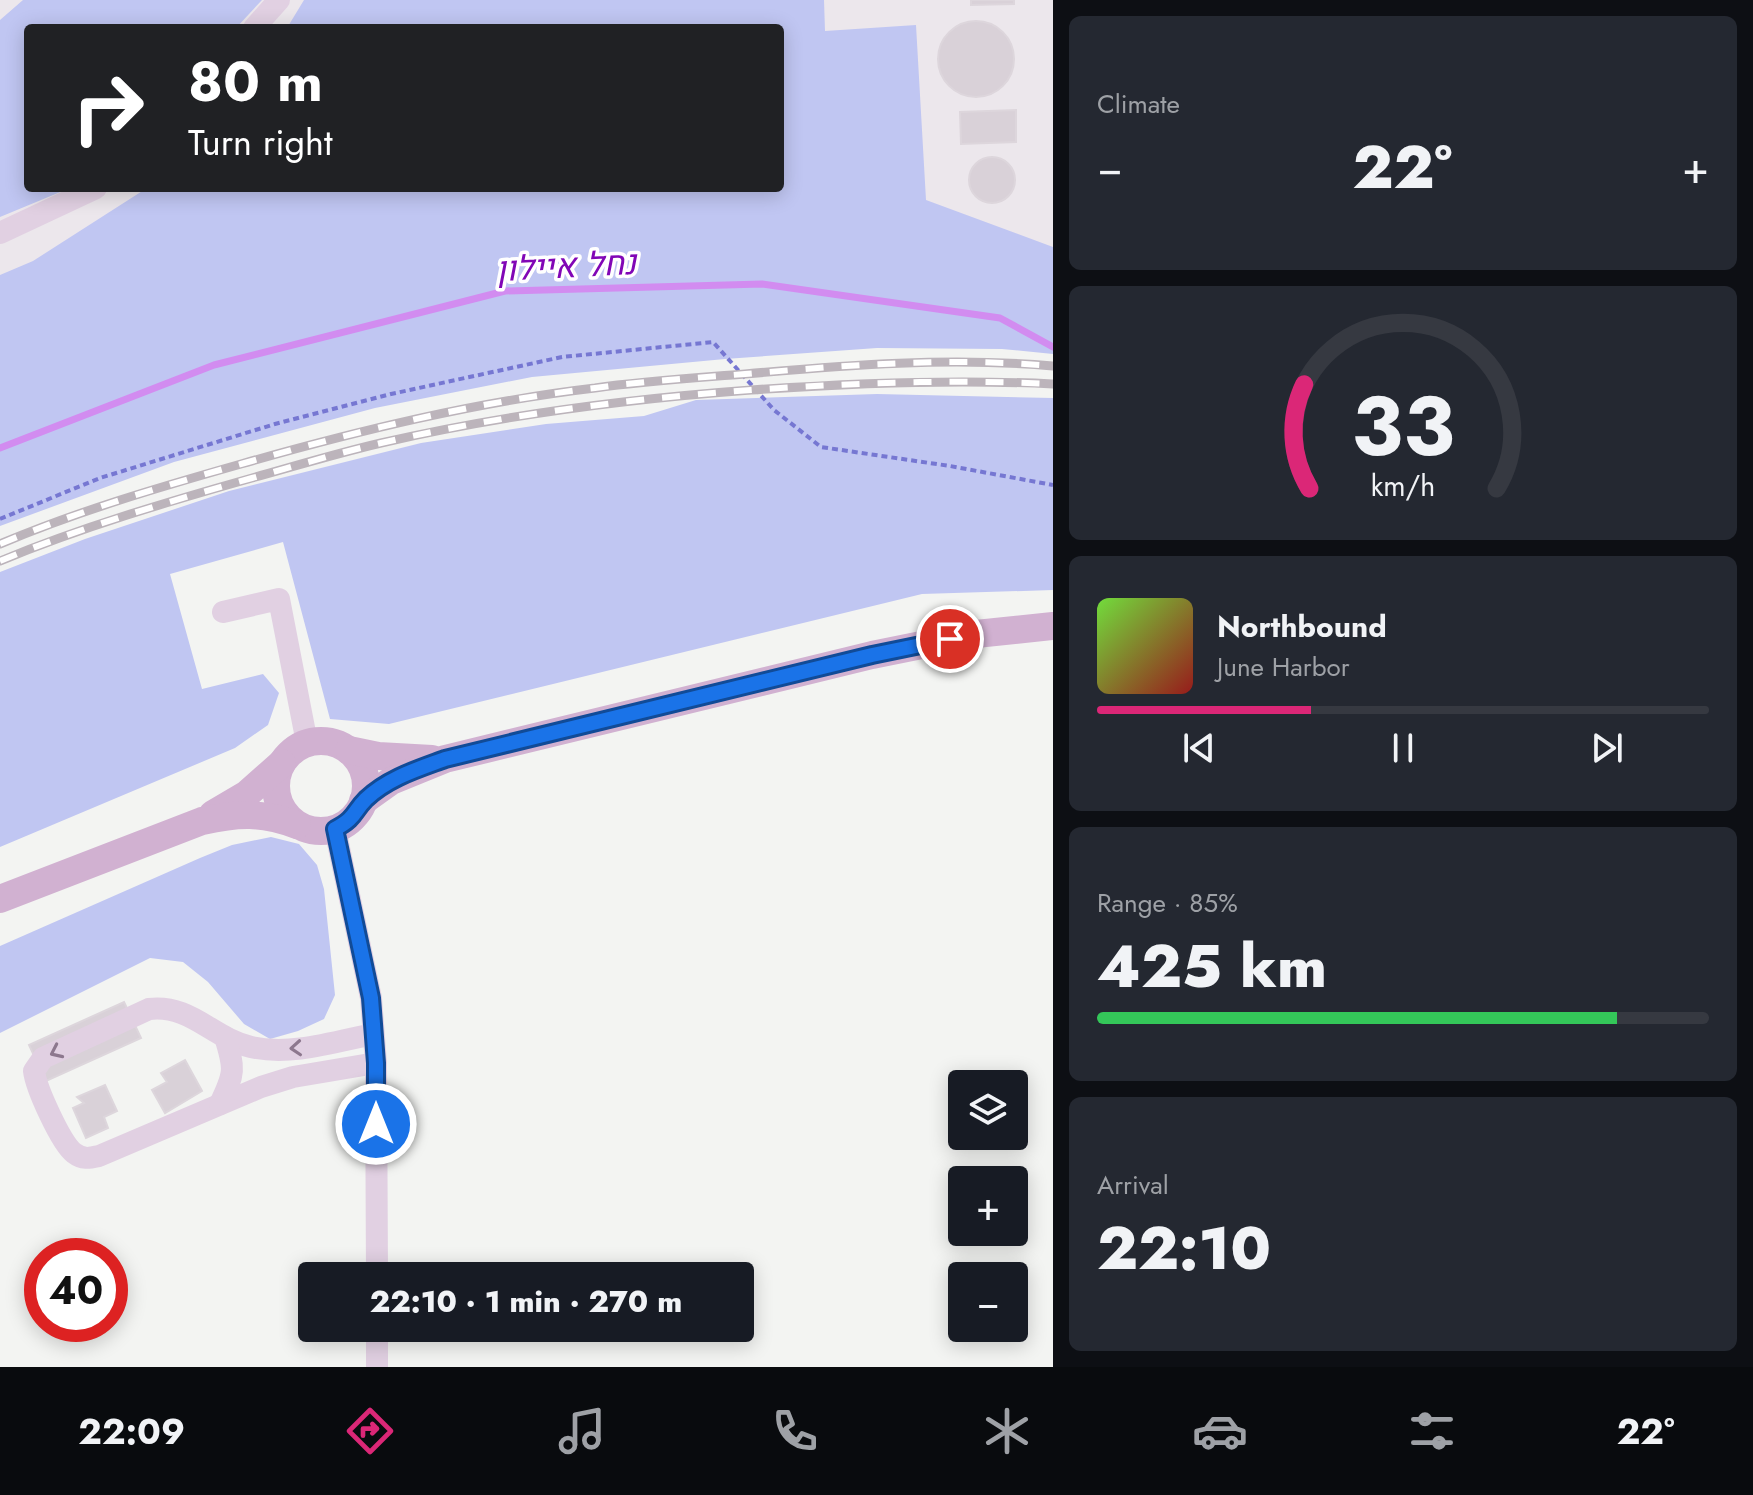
<!DOCTYPE html>
<html lang="en">
<head>
<meta charset="utf-8">
<style>
	body { margin:0; font-family:Jost,Heebo,sans-serif; background:#242831; color:#f1f3f6; height:100vh; display:flex; flex-direction:column; font-size:30px; white-space:nowrap }
	* { box-sizing:border-box; margin:0 }
	p { font-size:26px; color:#9ea1a6 }
	.icon { flex:none; width:44px; height:44px; fill:none; stroke:currentColor; stroke-width:2; stroke-linecap:round; stroke-linejoin:round }
	.map { position:relative; flex:1; overflow:hidden }
	.panel { display:flex; flex-direction:column; gap:16px; padding:16px; background:#0d0f14; width:700px }
	.panel>* { flex:none }
	.guide { position:absolute; left:24px; top:24px; width:760px; height:168px; border-radius:8px; box-shadow:0 4px 20px #0003; background:#202124; color:#fff; overflow:hidden }
	.buttons { position:absolute; left:948px; top:1070px; display:grid; gap:16px }
	.buttons a { display:grid; place-items:center; width:80px; height:80px; border-radius:8px; background:#171b24; box-shadow:0 4px 20px #0003; font-size:40px }
	.speed { position:absolute; left:24px; top:1238px; display:flex; gap:16px; font-size:40px; font-weight:700; text-align:center }
	.speed>* { display:grid; place-content:center; width:104px; height:104px; border-radius:50%; background:#171b24; box-shadow:0 4px 20px #0003; line-height:1 }
	.speed .limit { border:12px solid #d22; background:#fff; color:#111 }
	.pin { position:absolute; display:grid; place-items:center; width:68px; height:68px; color:#fff; margin:-34px; border:4px solid #fff; border-radius:50%; box-shadow:0 2px 8px #0007 }
	.me { position:absolute; width:88px; margin:-44px; rotate:0deg; stroke-linejoin:round; filter:drop-shadow(0 0 6px #0008) }
	.turn { display:flex; align-items:center; gap:28px; height:168px; padding:0 32px; font-size:36px }
	.turn .icon { width:104px; height:104px; stroke-width:2.5 }
	.turn b { display:block; font-size:56px; line-height:68px }
	.big { font-size:60px; font-weight:800; line-height:1.1 }
	.panel .tile { flex:1; display:flex; flex-direction:column; justify-content:center; gap:12px; min-width:0; padding:0 28px; border-radius:12px; background:#242831 }
	.panel .dial { align-items:center; gap:0 }
	.dial svg { height:208px; overflow:visible; fill:none; stroke:#363941; stroke-width:7; stroke-linecap:round; text-anchor:middle }
	.dial text { fill:#f1f3f6; stroke:none }
	.song { display:flex; align-items:center; gap:24px }
	.cover { width:96px; height:96px; border-radius:12px; background:linear-gradient(135deg,hsl(100 70% 55%),hsl(0 70% 35%)) }
	.played { height:8px; border-radius:4px; background:linear-gradient(90deg,#db2777 35%,#363941 35%) }
	.keys { display:flex; justify-content:space-around; direction:ltr }
	.heat { display:flex; justify-content:space-between; align-items:center; font-size:44px; direction:ltr }
	.charge { height:12px; border-radius:6px; background:linear-gradient(90deg,#34c759 85%,#363941 0) }
	.trip { position:absolute; left:298px; top:1262px; width:456px; height:80px; border-radius:8px; background:#171b24; box-shadow:0 4px 20px #0003; font-weight:800; line-height:80px; text-align:center }
	.dock { display:flex; height:128px; justify-content:space-around; align-items:center; background:#090b0e; color:#9ea1a6 }
	.dock .icon { width:56px; height:56px }
	.dock .on { color:#db2777 }
	.dock b { font-size:36px; color:#f1f3f6 }
	main { display:flex; flex:1; min-height:0 }
	.map>svg:first-child { display:block }
</style>
</head>
<body>
<main>
<div class="map">
<svg width="1053" height="1367" viewBox="0 0 1053 1367">
	<rect width="100%" height="100%" fill="#f3f4f2"/>
	<!-- airport -->
	<path fill="#ece7ec" fill-rule="evenodd" d="M0 0H1053V283L0 291ZM28 28H780V188H28Z"/>
	<!-- green -->
	<g fill="#c0c6f2">
		<path d="M23 0H262L236 28H28V188H70L0 217V20Z"/>
		<path d="M304 0H824L825 31 916 25 926 200 1053 247V354L1002 349 877 348 725 359 532 377 375 408 174 462 0 526V275L33 261 147 188H780V28H287Z"/>
		<path d="M877 394 1053 398V590L922 594 389 724 330 719 283 542 170 574 202 689 263 674 279 693 268 725 235 748 0 847V572L85 539 229 491 421 443 546 424 644 416 696 400Z"/>
		<path d="M271 837 299 844 317 865 324 889 335 995 324 1019 298 1031 270 1039 244 1024 208 982 183 962 150 958 0 1033V946L200 858 232 845Z"/>
	</g>
	<g fill="none" stroke-linecap="round" stroke-linejoin="round">
		<!-- stream -->
		<path stroke="#d28cf0" stroke-width="7" d="M0 448 214 365 505 291 762 284 1000 318 1053 347"/>
	</g>
	<!-- building -->
	<g fill="#d9d1d8" stroke="#ddd6dc" stroke-width="2">
		<path d="M971 0H1014V4L971 5Z"/>
		<circle cx="976" cy="59" r="38"/>
		<path d="M1016 110V142L961 144 960 112Z"/>
		<circle cx="992" cy="180" r="23"/>
		<path d="M124 1002 141 1038 46 1081 29 1045Z"/>
		<path d="M185 1060 202 1091 165 1113 152 1090 167 1082 161 1073Z"/>
		<path d="M105 1085 117 1111 104 1117 108 1128 86 1138 73 1108 84 1103 77 1097Z"/>
	</g>
	<g fill="none" stroke-linecap="round" stroke-linejoin="round">
		<!-- path -->
		<path stroke="#7677d2" stroke-width="4" stroke-dasharray="6 4" stroke-linecap="butt" d="M0 519 100 478 275 424 391 394 562 357 713 342 774 410 821 447 950 466 1053 485"/>
		<!-- minor -->
		<g stroke="#e1d0e2" stroke-width="22">
			<path d="M254 28 279 0"/>
			<path d="M0 233 96 188"/>
			<path d="M223 612 279 599 307 743"/>
			<path d="M335 829 371 998 376 1063 377 1276"/>
			<path d="M373 1034C334 1042 290 1056 251 1047 212 1038 191 1004 149 1009L43 1058 34 1071C36 1088 61 1143 74 1153 83 1160 90 1158 99 1156L261 1087 293 1077 376 1063"/>
			<path d="M220 1104C235 1073 235 1069 225 1037"/>
			<path d="M377 1328V1367"/>
		</g>
		<!-- major -->
		<g stroke="#d1b1d1" stroke-width="28">
			<circle cx="321" cy="786" r="45"/>
			<path d="M349 750 378 756 432 759"/>
			<path d="M363 801 391 781 445 759 872 655 976 634 1053 626"/>
			<path d="M213 814 247 794 282 763"/>
			<path d="M0 899 202 821C239 813 261 812 297 825"/>
		</g>
		<!-- rail casing -->
		<g stroke="#bcb4bb" stroke-width="9">
			<g id="rail">
				<path d="M0 544C78 511 160 487 241 464 357 431 475 402 595 388 645 381 695 378 745 374 848 365 950 357 1053 366"/>
				<path d="M0 561C82 527 167 502 252 478 295 466 338 453 381 443 502 415 627 399 751 390 852 383 952 379 1053 384"/>
			</g>
		</g>
		<!-- rail -->
		<use href="#rail" stroke="#fff" stroke-width="6" stroke-dasharray="18" stroke-linecap="butt"/>
	</g>
	<!-- one-way arrows -->
	<defs><path id="oneway-chevron" d="M-2-3.5L2.5 0L-2 3.5" fill="none" stroke-width="1.6" stroke-linecap="round" stroke-linejoin="round" transform="scale(2)"/></defs>
	<g stroke="#8d788e">
		<use href="#oneway-chevron" transform="translate(296 1048) rotate(176)"/>
		<use href="#oneway-chevron" transform="translate(56 1052) rotate(155)"/>
	</g>
	<g fill="none" stroke-linecap="round" stroke-linejoin="round">
		<!-- route casing -->
		<g stroke="#114b97" stroke-width="20">
			<path id="route" d="M376 1124V1063L371 998 335 829C356 818 353 812 366 799 388 778 418 769 445 759L872 655 950 639"/>
		</g>
		<!-- route -->
		<use href="#route" stroke="#1a73e8" stroke-width="14"/>
	</g>
	<g text-anchor="middle" dominant-baseline="central" stroke-width="7" stroke-linejoin="round" paint-order="stroke">
		<!-- water labels -->
		<g font-size="34" font-style="italic" fill="#8106b6" stroke="#fff">
			<text transform="translate(566 266) rotate(-3)">נחל איילון</text>
		</g>
	</g>
</svg>
<div class="buttons">
<a><svg class="icon" aria-label="layers" viewBox="0 0 24 24"><path d="M12 4l9 5-9 5-9-5zM3 14l9 5 9-5"/></svg></a>
<a>+</a>
<a>−</a>
</div>
<div class="speed"><div class="limit">40</div></div>
<div class="pin" style="left:950px;top:639px;background:#d93025"><svg class="icon" aria-label="arrive" viewBox="0 0 24 24"><path d="M6 21V4h12l-3 4 3 4H6"/></svg></div>
<svg class="me" style="left:376px;top:1124px" viewBox="-20 -20 40 40"><circle r="17" fill="#1a73e8" stroke="#fff" stroke-width="3"/><path d="M0-11L8 9 0 5-8 9z" fill="#fff"/></svg>
<div class="trip">22:10 · 1 min · 270 m</div>
<div class="guide">
<div class="turn"><svg class="icon" aria-label="right" viewBox="0 0 24 24"><path d="M7 20v-9h11M14 6l5 5-5 5"/></svg><div><b>80 m</b>Turn right</div></div>
</div>
</div>
<section class="panel">
<div class="tile"><p>Climate</p>
<div class="heat"><a>−</a><b class="big">22°</b><a>+</a></div>
</div>
<div class="tile dial"><svg viewBox="0 0 100 80">
<path d="M14 69A42 42 0 1 1 86 69"/>
<path d="M14 69A42 42 0 0 1 12 29" stroke="#db2777"/>
<text x="50" y="56" font-size="32" font-weight="700">33</text>
<text x="50" y="72" font-size="11">km/h</text>
</svg></div>
<div class="tile">
<div class="song"><i class="cover"></i><div><b>Northbound</b><p>June Harbor</p></div></div>
<div class="played"></div>
<div class="keys"><svg class="icon" aria-label="previous" viewBox="0 0 24 24"><path d="M18 5L8 12l10 7zM5 5v14"/></svg><svg class="icon" aria-label="pause" viewBox="0 0 24 24"><path d="M8 5v14M16 5v14"/></svg><svg class="icon" aria-label="next" viewBox="0 0 24 24"><path d="M6 5l10 7-10 7zM19 5v14"/></svg></div>
</div>
<div class="tile"><p>Range · 85%</p><b class="big">425 km</b><div class="charge"></div></div>
<div class="tile"><p>Arrival</p><b class="big">22:10</b></div>
</section>
</main>
<nav class="dock">
<b>22:09</b>
<svg class="icon on" aria-label="directions" viewBox="0 0 24 24"><path d="M12 3l9 9-9 9-9-9zM9 14v-3h6M13 9l2 2-2 2"/></svg>
<svg class="icon" aria-label="music" viewBox="0 0 24 24"><path d="M9 18V5l10-2v13"/><circle cx="6" cy="18" r="3"/><circle cx="16" cy="16" r="3"/></svg>
<svg class="icon" aria-label="phone" viewBox="0 0 24 24"><path d="M5 4h4l2 5-3 2q2 4 5 5l2-3 5 2v4C11 20 4 13 5 4z"/></svg>
<svg class="icon" aria-label="climate" viewBox="0 0 24 24"><path d="M12 3v18M4 7l16 10M4 17L20 7"/></svg>
<svg class="icon" aria-label="car" viewBox="0 0 24 24"><path d="M5 17H2v-5l4-1 3-4h7l3 4 3 1v5h-3M9 17h6M6 11h13"/><circle cx="7" cy="17" r="2"/><circle cx="17" cy="17" r="2"/></svg>
<svg class="icon" aria-label="filters" viewBox="0 0 24 24"><path d="M4 7h16M4 17h16"/><circle cx="9" cy="7" r="2"/><circle cx="15" cy="17" r="2"/></svg>
<b>22°</b>
</nav>
</body>
</html>
